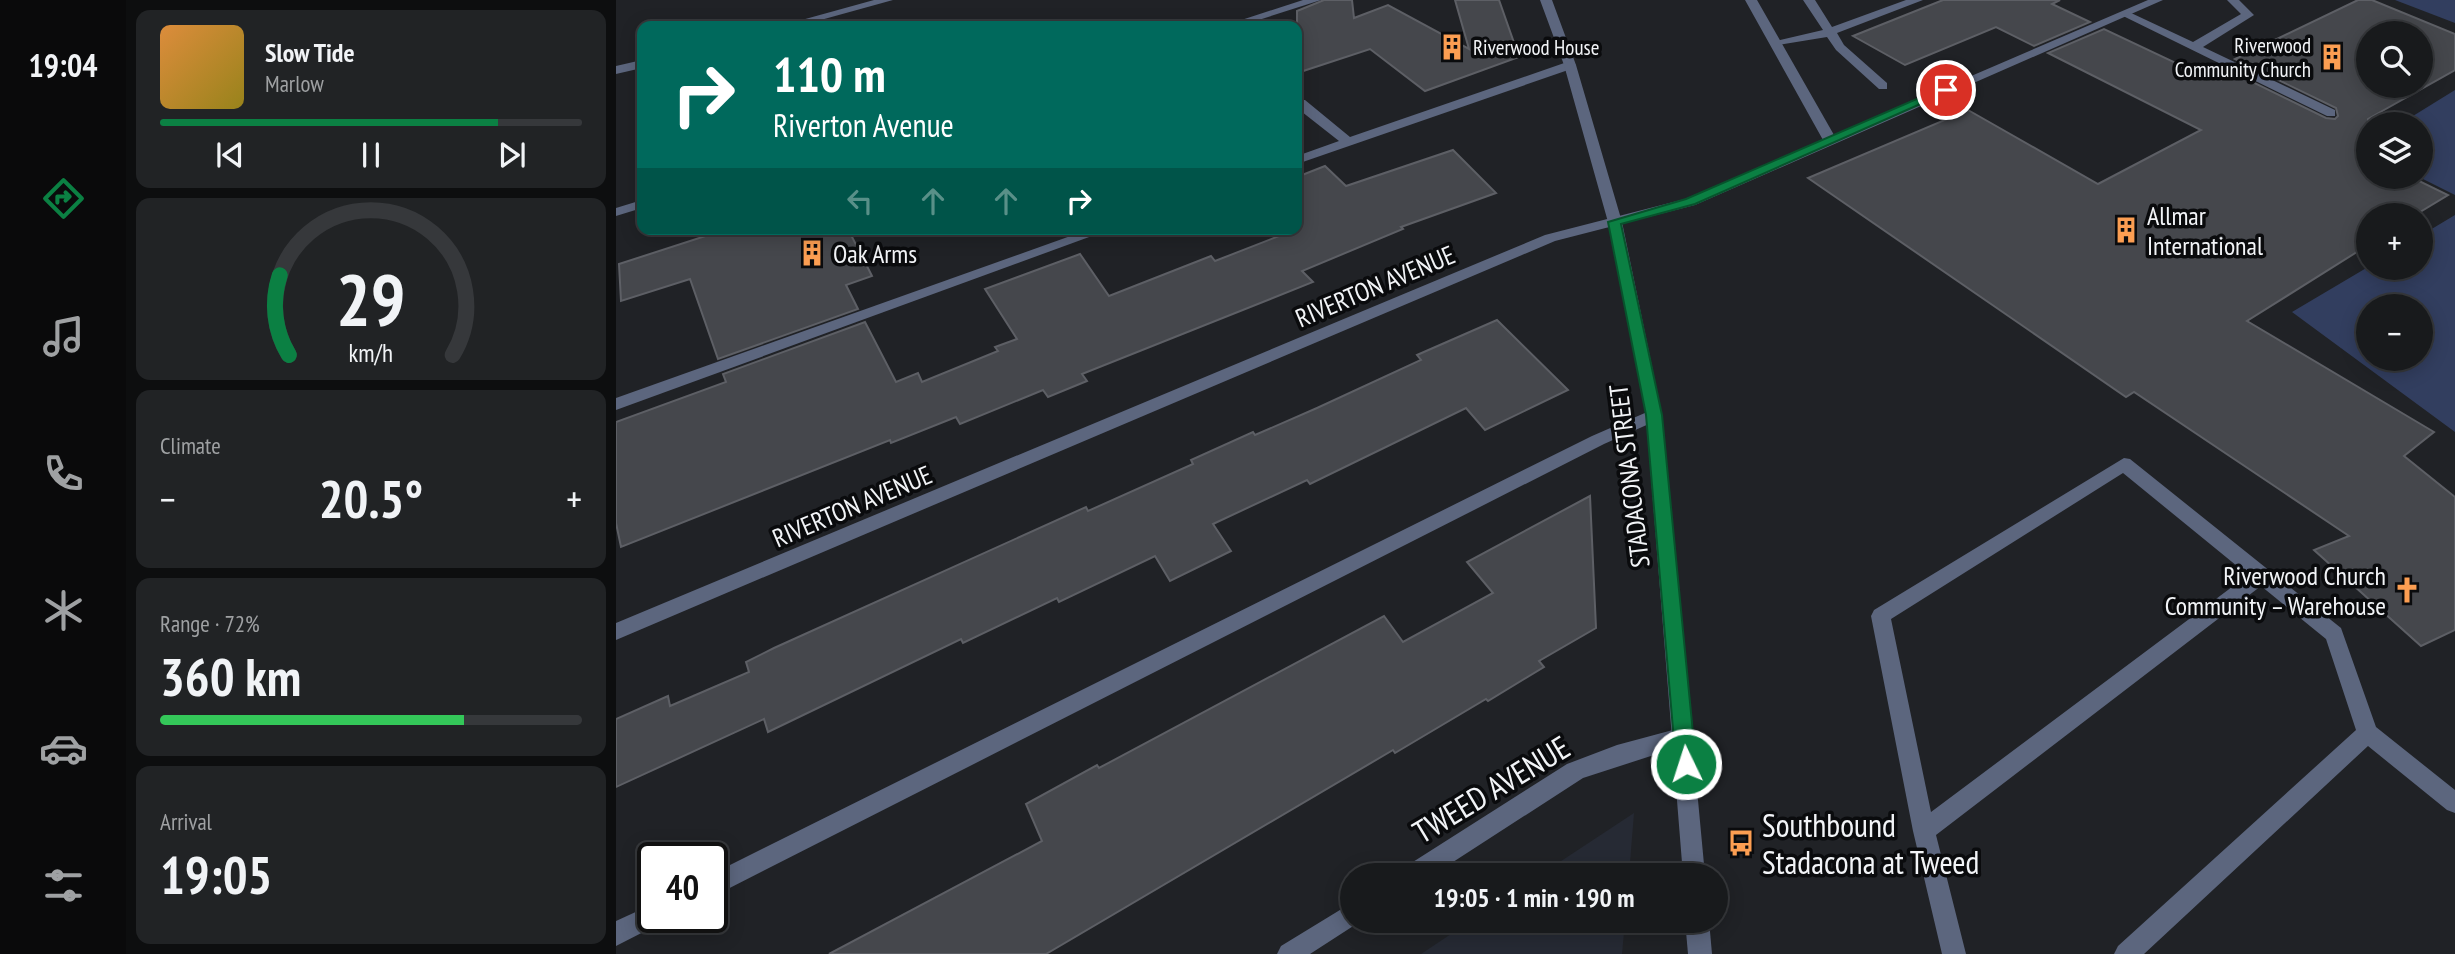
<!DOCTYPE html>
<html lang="en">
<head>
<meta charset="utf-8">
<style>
	body { margin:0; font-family:"PT Sans Narrow",sans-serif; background:#212325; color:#f1f3f6; height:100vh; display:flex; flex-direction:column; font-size:26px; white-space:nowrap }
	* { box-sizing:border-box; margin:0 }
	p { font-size:23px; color:#9fa1a3 }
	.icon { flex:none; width:38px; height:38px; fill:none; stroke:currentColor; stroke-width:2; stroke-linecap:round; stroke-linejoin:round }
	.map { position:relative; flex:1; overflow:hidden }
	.panel { display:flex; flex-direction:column; gap:10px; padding:10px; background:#0d0e0f; width:490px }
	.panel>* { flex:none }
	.hud { position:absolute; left:21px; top:21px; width:665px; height:214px; border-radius:14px; box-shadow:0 4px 18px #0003,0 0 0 2px #36383b; background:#00695c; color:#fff; overflow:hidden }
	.buttons { position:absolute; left:1740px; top:21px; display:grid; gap:14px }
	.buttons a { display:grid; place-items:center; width:77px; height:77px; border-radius:50%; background:#181a1c; box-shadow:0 4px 18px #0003,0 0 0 2px #36383b; font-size:35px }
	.speed { position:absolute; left:21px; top:842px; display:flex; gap:14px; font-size:35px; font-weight:700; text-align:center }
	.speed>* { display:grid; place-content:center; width:91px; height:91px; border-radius:50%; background:#181a1c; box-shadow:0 4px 18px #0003,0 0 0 2px #36383b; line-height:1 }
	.speed .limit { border:4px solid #111; border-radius:10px; background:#fff; color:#111 }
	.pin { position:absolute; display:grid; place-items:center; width:60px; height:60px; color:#fff; margin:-30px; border:4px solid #fff; border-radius:50%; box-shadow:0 2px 7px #0007 }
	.me { position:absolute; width:77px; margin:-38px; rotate:356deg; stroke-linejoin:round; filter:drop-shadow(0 0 5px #0008) }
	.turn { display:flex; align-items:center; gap:24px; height:147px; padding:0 21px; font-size:32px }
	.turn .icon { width:91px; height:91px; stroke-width:2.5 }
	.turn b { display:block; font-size:49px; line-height:60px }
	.lanes { display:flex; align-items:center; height:66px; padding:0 21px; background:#0003; justify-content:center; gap:35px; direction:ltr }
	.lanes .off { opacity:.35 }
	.big { font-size:52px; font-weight:700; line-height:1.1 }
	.panel .widget { flex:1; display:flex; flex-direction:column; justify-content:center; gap:10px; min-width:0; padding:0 24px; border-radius:14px; background:#212325 }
	.panel .dial { align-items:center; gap:0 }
	.dial svg { height:182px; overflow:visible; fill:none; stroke:#36383b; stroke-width:7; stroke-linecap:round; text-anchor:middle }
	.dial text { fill:#f1f3f6; stroke:none }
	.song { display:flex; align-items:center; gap:21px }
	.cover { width:84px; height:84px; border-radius:10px; background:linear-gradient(135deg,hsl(30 70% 55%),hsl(50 70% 35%)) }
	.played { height:7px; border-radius:4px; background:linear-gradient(90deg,#0b8043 80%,#36383b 80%) }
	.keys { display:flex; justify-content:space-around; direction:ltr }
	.heat { display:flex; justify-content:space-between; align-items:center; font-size:38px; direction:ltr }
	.charge { height:10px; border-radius:5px; background:linear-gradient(90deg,#34c759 72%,#36383b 0) }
	.trip { position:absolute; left:724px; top:863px; width:388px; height:70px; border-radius:35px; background:#181a1c; box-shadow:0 4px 18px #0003,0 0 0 2px #36383b; font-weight:700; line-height:70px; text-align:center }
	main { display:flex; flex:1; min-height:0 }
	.dock { display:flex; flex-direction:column; width:126px; justify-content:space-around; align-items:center; background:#0a0a0b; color:#9fa1a3 }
	.dock .icon { width:49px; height:49px }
	.dock .on { color:#0b8043 }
	.dock b { font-size:32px; color:#f1f3f6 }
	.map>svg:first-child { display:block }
</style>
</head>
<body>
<main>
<nav class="dock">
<b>19:04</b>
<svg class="icon on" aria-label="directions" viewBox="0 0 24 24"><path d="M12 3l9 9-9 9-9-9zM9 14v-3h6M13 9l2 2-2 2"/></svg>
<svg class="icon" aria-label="music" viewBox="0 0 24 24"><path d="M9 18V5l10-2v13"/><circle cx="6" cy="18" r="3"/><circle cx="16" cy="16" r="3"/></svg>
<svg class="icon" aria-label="phone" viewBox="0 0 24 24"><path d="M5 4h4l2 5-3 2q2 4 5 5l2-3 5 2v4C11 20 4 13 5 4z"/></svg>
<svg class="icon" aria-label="climate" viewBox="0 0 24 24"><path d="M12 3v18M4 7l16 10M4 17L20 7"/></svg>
<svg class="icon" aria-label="car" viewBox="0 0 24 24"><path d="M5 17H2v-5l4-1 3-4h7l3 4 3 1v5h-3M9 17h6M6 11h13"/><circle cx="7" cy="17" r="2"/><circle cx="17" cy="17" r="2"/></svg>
<svg class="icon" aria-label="filters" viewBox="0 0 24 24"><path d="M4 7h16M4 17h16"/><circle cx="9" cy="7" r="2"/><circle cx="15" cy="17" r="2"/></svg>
</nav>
<section class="panel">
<div class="widget">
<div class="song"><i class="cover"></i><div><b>Slow Tide</b><p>Marlow</p></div></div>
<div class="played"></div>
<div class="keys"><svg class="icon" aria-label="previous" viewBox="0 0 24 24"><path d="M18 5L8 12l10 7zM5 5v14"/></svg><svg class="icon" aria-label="pause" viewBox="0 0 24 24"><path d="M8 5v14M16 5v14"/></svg><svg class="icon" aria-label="next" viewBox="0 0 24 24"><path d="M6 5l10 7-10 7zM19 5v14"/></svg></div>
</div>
<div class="widget dial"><svg viewBox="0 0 100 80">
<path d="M14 69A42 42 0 1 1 86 69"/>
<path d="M14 69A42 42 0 0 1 10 34" stroke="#0b8043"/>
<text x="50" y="56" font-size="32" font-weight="700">29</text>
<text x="50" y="72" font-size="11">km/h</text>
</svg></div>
<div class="widget"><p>Climate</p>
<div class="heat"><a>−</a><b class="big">20.5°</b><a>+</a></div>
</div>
<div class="widget"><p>Range · 72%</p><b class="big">360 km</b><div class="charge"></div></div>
<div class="widget"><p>Arrival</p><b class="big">19:05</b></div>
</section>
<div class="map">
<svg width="1839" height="954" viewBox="0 0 1839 954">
	<rect width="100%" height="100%" fill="#202226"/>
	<!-- built -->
	<g fill="#262a34">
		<path d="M1018 813 1013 875H924Z"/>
		<path d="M856 920 1009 921 1006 954H805Z"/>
	</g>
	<!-- green -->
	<g fill="#323e5f" fill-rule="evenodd">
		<path d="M1779 0H1839V23Z"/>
		<path d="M1839 90V195L1803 177 1804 124H1784Z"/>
		<path d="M1839 215V432L1676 312 1752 267 1804 268V236ZM1752 306H1804V359H1752Z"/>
	</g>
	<!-- building -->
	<g fill="#45474c" stroke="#5d5f65" stroke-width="2" fill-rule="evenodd">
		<path d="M708 0H736L738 18 772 5 853 49 839 0H883L903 57 809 91 754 49 681 73V11Z"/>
		<path d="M1327 0H1444L1436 4 1474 22 1418 46 1380 27 1289 65 1237 36Z"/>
		<path d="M1742 0H1756L1839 34V70L1752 119V177H1795L1832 195 1799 215H1752V245L1631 321 1818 432 1788 456 1839 497V630L1805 646 1698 550 1733 536 1518 392 1510 397 1192 178 1352 110 1482 184 1585 130 1432 53 1488 29 1585 75 1604 66 1710 118 1719 119 1722 116 1720 108 1619 59ZM1752 33H1804V86H1752Z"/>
		<path d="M837 150 880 193 785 227 787 229 686 271 697 282 466 374 471 381 432 397 427 390 344 424 340 417 275 443 274 440 5 547 0 523V422L110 382 107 374 249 322 280 382 302 373 306 382 382 351 379 347 401 339 369 289 464 254 493 296 595 256 599 261 681 229V177L709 166 730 186Z"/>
		<path d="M111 229H232L256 276 230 285 242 309 102 359 74 279 5 301 3 264Z"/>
		<path d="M881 320 952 390 869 430 850 408 694 484 691 480 597 524 615 551 554 581 539 556 443 602 441 598 347 643 345 639 152 732 148 719 0 787V719L52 696 54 706 133 672 130 662 158 648 470 507 472 511 577 464 575 460 637 432 639 435 701 408 805 360 801 355Z"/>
		<path d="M974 496 980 628 923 661 928 667 872 701 870 699 779 753 777 750 430 954H213L426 841 410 804 481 765 483 768 768 616 787 642 877 593 851 562Z"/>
	</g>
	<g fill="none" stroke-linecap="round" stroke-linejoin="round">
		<!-- service -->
		<g fill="#5c667e" fill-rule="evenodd">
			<path d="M258 0H277L183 26H164Z"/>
			<path d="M1187 0H1199L1216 27 1290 0H1307L1221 33 1228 45 1271 83V89H1263L1220 50 1211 37 1156 46V42L1207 30Z"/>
			<path d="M1611 0H1623L1638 15 1587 47 1719 110V116H1711L1503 14 1513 12 1577 42 1625 14Z"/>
			<path d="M26 60V68L0 74V66Z"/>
			<path d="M954 61 960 65 958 68 681 164V156L723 141 681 108V100H689L734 137Z"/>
			<path d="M474 229H495L0 410V398Z"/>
			<path d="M1038 409 1046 415 1044 419 988 444 96 897V874L976 436Z"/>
			<path d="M1508 458 1514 459 1725 628 1760 727 1839 790V813L1831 810 1752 746 1528 954H1498L1502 946 1740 730 1710 639 1645 586 1320 835 1350 954H1326L1297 831 1255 616 1258 610ZM1507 473 1632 575 1315 812 1275 619Z"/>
			<path d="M37 904V917H48L45 923 0 946V921Z"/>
		</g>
		<!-- minor -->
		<g fill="#5c667e" fill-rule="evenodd">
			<path d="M1129 0H1141L1218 135 1532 0H1547L1079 205 939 241 0 640V623L929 235 1069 199 1207 140Z"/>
			<path d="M1068 727 1075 729 1078 736 1075 743 967 778 817 875H786L789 867 951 764 1001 745Z"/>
			<path d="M737 902V920L745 921 694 954H661L665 946Z"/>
		</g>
		<!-- tertiary -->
		<g fill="#5c667e" fill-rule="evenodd">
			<path d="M687 0H705L624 26H607Z"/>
			<path d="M924 0H936L960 65 1006 222 1046 415 1089 875H1067L1030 415 992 222 948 65Z"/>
			<path d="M26 200V208L0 216V208Z"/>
			<path d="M1069 920H1093L1096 954H1072Z"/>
		</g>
	</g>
	<!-- route -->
	<path fill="#0b8043" stroke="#07532c" stroke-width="2" d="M1326 88 1336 90 1079 204 1005 224 1046 415 1080 764 1077 770 1070 773 1063 770 1060 764 1030 415 992 222 1070 199Z"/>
	<!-- icons -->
	<defs>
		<g id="building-bare" transform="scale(2.1)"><path d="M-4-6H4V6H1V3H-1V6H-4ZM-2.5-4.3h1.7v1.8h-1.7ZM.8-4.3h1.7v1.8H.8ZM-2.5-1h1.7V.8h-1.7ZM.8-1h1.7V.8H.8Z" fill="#fc9e52" stroke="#0a0b0d" stroke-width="2.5" paint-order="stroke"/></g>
		<g id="church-bare" transform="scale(2.1)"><path d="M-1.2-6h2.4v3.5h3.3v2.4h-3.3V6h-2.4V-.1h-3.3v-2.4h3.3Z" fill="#fc9e52" stroke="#0a0b0d" stroke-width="2.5" paint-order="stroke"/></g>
		<g id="bus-bare" transform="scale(2.1)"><path d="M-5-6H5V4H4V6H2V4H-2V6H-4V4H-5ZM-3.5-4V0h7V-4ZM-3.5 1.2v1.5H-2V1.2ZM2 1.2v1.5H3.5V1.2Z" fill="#fc9e52" stroke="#0a0b0d" stroke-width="2.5" paint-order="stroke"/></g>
	</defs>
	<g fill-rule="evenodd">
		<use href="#building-bare" x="836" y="47"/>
		<use href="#building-bare" x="1716" y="57"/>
		<use href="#building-bare" x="1510" y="230"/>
		<use href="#building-bare" x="196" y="253"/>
		<use href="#church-bare" x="1791" y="590"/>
		<use href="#bus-bare" x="1125" y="843"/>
	</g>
	<g text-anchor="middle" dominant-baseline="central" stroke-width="7" stroke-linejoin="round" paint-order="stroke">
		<!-- far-poi labels -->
		<g font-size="21" fill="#f2f4f7" stroke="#0a0b0d" text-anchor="end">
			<text x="1695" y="45">Riverwood<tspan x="1695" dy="24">Community Church</tspan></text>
			<text x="857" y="47" text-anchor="start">Riverwood House</text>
		</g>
		<!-- poi labels -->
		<g font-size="26" fill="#f2f4f7" stroke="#0a0b0d" text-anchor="start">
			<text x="1531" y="215">Allmar<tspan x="1531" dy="30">International</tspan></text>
			<text x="217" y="253">Oak Arms</text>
			<text x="1770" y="575" text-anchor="end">Riverwood Church<tspan x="1770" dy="30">Community – Warehouse</tspan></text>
		</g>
		<!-- street labels -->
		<g font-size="26" fill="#f2f4f7" stroke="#0a0b0d">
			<text transform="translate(759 286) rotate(-23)">RIVERTON AVENUE</text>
			<text transform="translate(1013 476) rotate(-97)">STADACONA STREET</text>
			<text transform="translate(236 506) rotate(-23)">RIVERTON AVENUE</text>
		</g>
		<!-- near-street labels -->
		<g font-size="32" fill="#f2f4f7" stroke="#0a0b0d">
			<text transform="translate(875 789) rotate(-31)">TWEED AVENUE</text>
		</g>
		<!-- near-poi labels -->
		<g font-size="32" fill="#f2f4f7" stroke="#0a0b0d" text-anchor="start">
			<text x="1146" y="825">Southbound<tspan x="1146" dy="37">Stadacona at Tweed</tspan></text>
		</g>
	</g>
</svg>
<div class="buttons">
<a><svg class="icon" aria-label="search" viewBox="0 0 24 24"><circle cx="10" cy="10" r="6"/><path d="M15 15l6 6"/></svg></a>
<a><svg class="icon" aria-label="layers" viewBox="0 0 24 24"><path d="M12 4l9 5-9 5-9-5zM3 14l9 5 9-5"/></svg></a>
<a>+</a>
<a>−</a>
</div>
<div class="speed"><div class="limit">40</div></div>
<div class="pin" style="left:1330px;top:90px;background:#d93025"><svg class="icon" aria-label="arrive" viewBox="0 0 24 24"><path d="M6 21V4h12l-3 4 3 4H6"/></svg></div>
<svg class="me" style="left:1070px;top:764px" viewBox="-20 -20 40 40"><circle r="17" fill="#0b8043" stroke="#fff" stroke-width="3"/><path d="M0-11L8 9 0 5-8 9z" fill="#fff"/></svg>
<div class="trip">19:05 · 1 min · 190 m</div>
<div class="hud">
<div class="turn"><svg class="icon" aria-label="right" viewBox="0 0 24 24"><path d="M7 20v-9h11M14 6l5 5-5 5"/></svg><div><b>110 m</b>Riverton Avenue</div></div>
<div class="lanes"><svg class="icon off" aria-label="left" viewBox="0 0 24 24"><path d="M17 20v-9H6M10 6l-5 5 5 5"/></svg><svg class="icon off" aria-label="ahead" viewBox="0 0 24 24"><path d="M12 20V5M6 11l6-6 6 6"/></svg><svg class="icon off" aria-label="ahead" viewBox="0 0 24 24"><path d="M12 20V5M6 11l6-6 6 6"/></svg><svg class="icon" aria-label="right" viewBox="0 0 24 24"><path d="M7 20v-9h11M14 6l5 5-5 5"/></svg></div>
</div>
</div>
</main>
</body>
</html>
